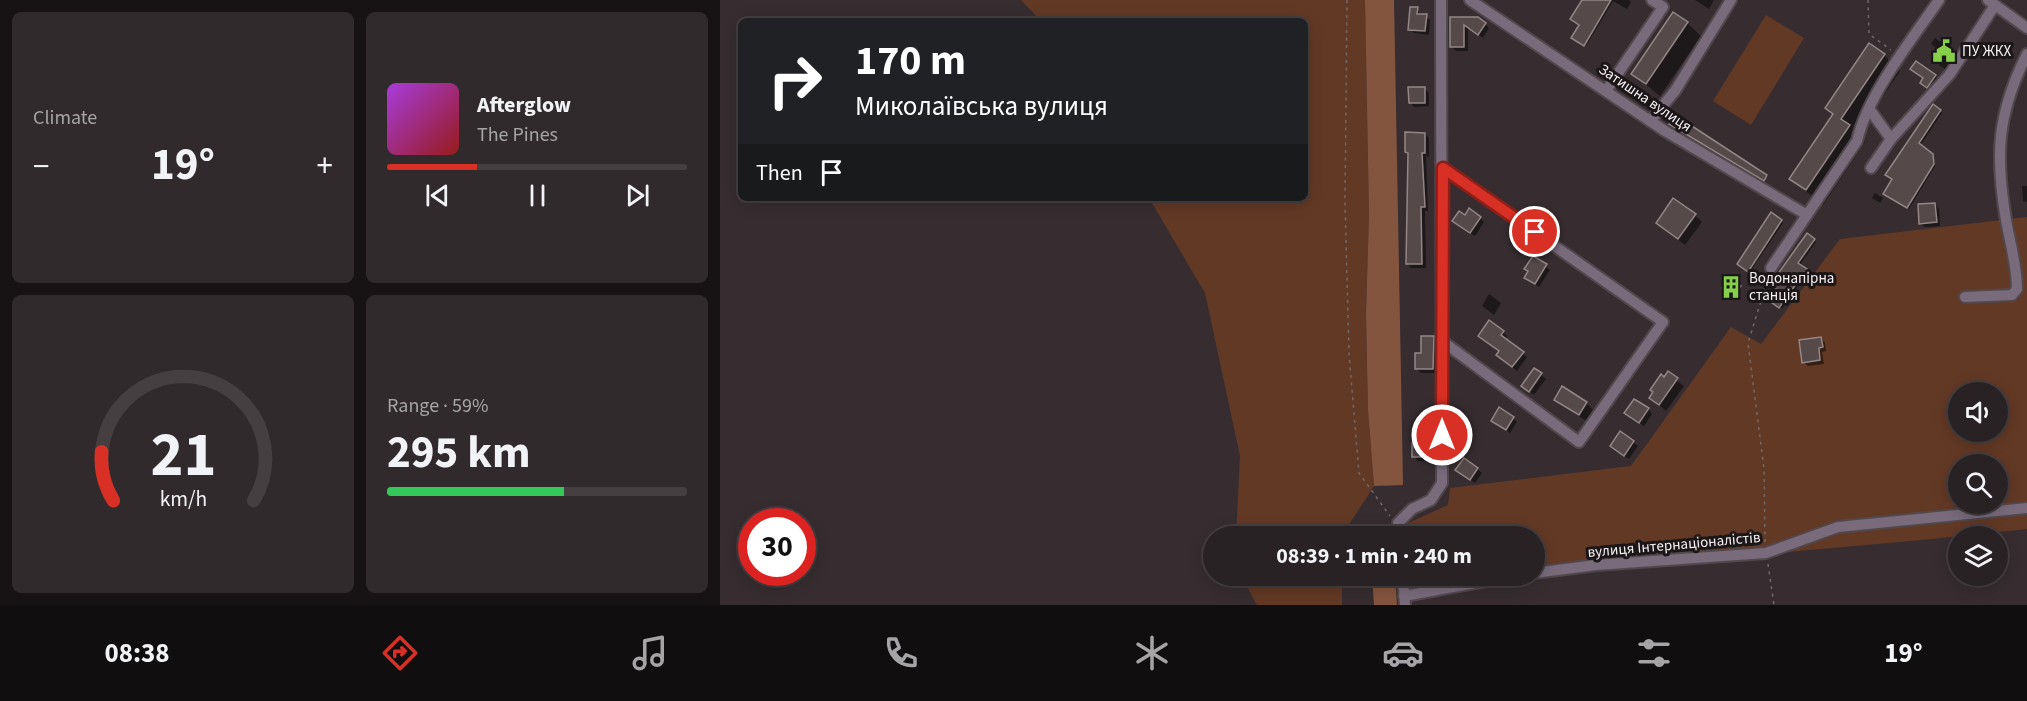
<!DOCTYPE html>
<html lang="en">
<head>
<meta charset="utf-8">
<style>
	body { margin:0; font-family:"Source Sans 3",sans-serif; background:#312a2d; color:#f1f3f6; height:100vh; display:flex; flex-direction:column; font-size:22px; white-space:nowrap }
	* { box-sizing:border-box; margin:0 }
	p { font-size:20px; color:#a5a4a7 }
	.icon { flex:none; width:33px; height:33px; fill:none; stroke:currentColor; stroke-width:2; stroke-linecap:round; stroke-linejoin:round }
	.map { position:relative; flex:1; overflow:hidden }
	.details { display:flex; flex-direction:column; gap:12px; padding:12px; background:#171314; width:720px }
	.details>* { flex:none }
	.guide { position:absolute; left:18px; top:18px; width:570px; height:183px; border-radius:9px; box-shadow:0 3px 15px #0003,0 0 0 2px #453f42; background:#202124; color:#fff; overflow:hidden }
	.tools { position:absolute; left:1228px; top:382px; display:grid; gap:12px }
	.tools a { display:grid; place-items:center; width:60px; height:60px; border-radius:50%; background:#292225; box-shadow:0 3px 15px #0003,0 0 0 2px #453f42; font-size:30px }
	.speed { position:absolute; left:18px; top:508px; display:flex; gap:12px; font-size:30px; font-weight:700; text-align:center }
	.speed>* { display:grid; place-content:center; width:78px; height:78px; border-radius:50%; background:#292225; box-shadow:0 3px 15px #0003,0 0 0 2px #453f42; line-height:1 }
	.speed .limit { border:9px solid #d22; background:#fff; color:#111 }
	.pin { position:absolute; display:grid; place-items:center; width:51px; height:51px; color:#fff; margin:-26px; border:3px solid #fff; border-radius:50%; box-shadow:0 2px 6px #0007 }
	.me { position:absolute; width:66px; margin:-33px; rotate:0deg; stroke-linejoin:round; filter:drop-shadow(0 0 4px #0008) }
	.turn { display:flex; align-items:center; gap:21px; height:126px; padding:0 18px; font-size:27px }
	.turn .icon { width:78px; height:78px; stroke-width:2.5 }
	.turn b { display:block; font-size:42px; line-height:51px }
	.then { display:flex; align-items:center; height:57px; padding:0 18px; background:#0003; gap:12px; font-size:22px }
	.big { font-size:45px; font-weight:700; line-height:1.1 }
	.details .tile { flex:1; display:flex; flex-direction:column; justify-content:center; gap:9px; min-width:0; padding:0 21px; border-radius:9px; background:#312a2d }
	.details .dial { align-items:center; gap:0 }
	.dial svg { height:156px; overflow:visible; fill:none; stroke:#453f42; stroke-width:7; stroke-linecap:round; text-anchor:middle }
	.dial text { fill:#f1f3f6; stroke:none }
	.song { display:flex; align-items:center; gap:18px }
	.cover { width:72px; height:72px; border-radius:9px; background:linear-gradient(135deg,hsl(280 70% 55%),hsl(0 70% 35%)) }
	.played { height:6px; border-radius:3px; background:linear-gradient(90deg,#d93025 30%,#453f42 30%) }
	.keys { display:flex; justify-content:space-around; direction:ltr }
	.heat { display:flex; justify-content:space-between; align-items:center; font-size:33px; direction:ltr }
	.charge { height:9px; border-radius:4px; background:linear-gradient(90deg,#34c759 59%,#453f42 0) }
	.details .tiles { flex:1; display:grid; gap:12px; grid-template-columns:repeat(2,1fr) }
	.trip { position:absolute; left:483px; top:526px; width:342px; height:60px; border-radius:30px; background:#292225; box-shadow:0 3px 15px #0003,0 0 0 2px #453f42; font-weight:700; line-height:60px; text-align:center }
	.menu { display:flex; height:96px; justify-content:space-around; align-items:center; background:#100e0f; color:#a5a4a7 }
	.menu .icon { width:42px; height:42px }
	.menu .on { color:#d93025 }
	.menu b { font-size:27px; color:#f1f3f6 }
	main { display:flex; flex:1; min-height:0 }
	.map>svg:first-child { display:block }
</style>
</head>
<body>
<main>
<section class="details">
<div class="tiles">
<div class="tile"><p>Climate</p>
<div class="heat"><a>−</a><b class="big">19°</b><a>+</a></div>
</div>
<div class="tile">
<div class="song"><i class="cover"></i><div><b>Afterglow</b><p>The Pines</p></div></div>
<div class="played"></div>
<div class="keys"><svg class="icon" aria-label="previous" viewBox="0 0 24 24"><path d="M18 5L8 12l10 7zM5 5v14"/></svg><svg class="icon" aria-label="pause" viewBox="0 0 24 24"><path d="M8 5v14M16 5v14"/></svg><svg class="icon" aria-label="next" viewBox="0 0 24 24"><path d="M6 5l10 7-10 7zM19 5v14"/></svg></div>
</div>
<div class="tile dial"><svg viewBox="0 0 100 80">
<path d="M14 69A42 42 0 1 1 86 69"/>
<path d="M14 69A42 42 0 0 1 8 44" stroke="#d93025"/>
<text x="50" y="56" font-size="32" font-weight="700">21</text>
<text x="50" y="72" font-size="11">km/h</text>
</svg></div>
<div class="tile"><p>Range · 59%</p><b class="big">295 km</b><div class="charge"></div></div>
</div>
</section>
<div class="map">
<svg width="1307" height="605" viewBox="0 0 1307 605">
	<rect width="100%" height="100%" fill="#372d31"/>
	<!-- green -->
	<g fill="#623925" fill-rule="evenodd">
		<path d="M301 0H645L649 215 646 315 648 410 654 486 621 537H516L520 456 485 293 429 198H585V21H321Z"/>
		<path d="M1046 15 1084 38 1031 125 993 101Z"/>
		<path d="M1307 217V529C1101 553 894 559 691 601L690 590 708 588 707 576H814V537H704L685 531 686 524 728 505 730 488 911 466 1011 327 1041 344 1120 239ZM1239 393H1278V432H1239ZM1239 465H1278V504H1239Z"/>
		<path d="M521 576H622V605H537Z"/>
	</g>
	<!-- forest -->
	<g fill="#84553e">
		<path d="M645 0H674L683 485 654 486 648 410 646 315 649 214Z"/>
		<path d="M652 576H675L677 605H654Z"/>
	</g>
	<!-- shadow -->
	<g fill="#0007">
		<path d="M863 0H909L911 2 907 9 893 1 866 46 855 40 861 25Z"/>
		<path d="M975 0H994L989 9Z"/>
		<path d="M697 9 701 15 710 20 709 35 694 33 690 29Z"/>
		<path d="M732 19 765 24 769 28 763 38 748 28V51H736L732 47Z"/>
		<path d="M967 23 981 36 940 96 913 74Z"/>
		<path d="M1215 38 1226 46 1231 50 1229 53 1237 60 1229 72 1219 65 1225 55 1211 44Z"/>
		<path d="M1164 55 1180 71 1138 134 1145 142 1103 205 1071 179Z"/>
		<path d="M1215 76 1219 80 1212 91 1206 87 1204 79Z"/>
		<path d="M704 88 709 93V106L694 107 690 102Z"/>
		<path d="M1220 111 1222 113 1200 146 1214 157 1215 166 1189 209 1165 193Z"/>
		<path d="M705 134 709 138V157L706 156 708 211H705L706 268H691L687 263 689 155 686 152Z"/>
		<path d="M1302 186H1307V202L1303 201Z"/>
		<path d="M1155 193 1163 198 1160 203 1152 198Z"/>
		<path d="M1215 204 1219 209 1220 226 1205 227 1200 223Z"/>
		<path d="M975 215 982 222 965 245 937 223Z"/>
		<path d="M745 217 760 218 764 222 755 236 738 225Z"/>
		<path d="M1061 221 1063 223 1030 272 1020 266Z"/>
		<path d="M798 232 805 238 799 247 792 241Z"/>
		<path d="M1087 236 1096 242 1079 266 1087 272 1062 309 1053 302Z"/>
		<path d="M813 258 830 270 819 287 811 282Z"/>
		<path d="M1020 287 1016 297 1005 289Z"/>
		<path d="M769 294 781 303 774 315 762 306Z"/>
		<path d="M769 322 783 332 787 336 785 340 807 357 797 371 782 359Z"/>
		<path d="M714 338 718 342 716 373H701L696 368Z"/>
		<path d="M1101 338 1105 343 1106 351 1102 352 1104 364 1088 366 1084 362Z"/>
		<path d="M814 370 826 379 814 395 803 386Z"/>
		<path d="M948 374 964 386 946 411 931 398Z"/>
		<path d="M835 399 866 403 873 410 866 421Z"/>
		<path d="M928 409 932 414 924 426 910 417Z"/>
		<path d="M793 418 797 422 790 433 773 420Z"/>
		<path d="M900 433 918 446 909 459 896 450Z"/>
		<path d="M709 445 713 449V460L698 461 693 456Z"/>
		<path d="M757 469 762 473 755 483 742 474Z"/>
	</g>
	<!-- building -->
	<g fill="#554949" stroke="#948686" stroke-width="1.5">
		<path d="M862 0H891L864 46 851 38 859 25 850 19Z"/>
		<path d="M690 7H698L697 14H707L705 31 688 30Z"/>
		<path d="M953 12 968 22 926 84 911 74Z"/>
		<path d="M730 17H758L766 23 758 35 744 25V47H730Z"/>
		<path d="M1149 43 1165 54 1121 119 1130 125 1086 190 1069 179 1113 114 1105 108Z"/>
		<path d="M1196 61 1216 75 1207 88 1200 83 1203 78 1190 69Z"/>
		<path d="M688 87H705V103H689Z"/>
		<path d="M1213 104 1221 110 1199 143 1213 154 1214 164 1187 208 1163 194 1172 179 1165 175Z"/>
		<path d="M955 115 1047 175 1044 181 949 124Z"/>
		<path d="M685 132 705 133V153H702L705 207H701L702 264H686L688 153 685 152Z"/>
		<path d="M953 198 976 214 958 239 936 223Z"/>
		<path d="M1215 203 1217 222 1199 224 1198 204Z"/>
		<path d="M749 208 761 217 750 233 732 221 739 211 745 215Z"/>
		<path d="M1051 212 1062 220 1028 272 1017 264Z"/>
		<path d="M1087 233 1095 239 1078 263 1087 269 1059 308 1051 302 1059 291 1050 285Z"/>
		<path d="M813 256 827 264 815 284 804 278 808 271 804 269Z"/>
		<path d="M1009 278 1021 286 1014 296 1002 288Z"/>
		<path d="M769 320 784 331 781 335 804 352 792 367 776 355 779 351 758 336Z"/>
		<path d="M701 336H714L713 369H695V353H701Z"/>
		<path d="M1101 337 1103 347 1099 348 1100 360 1082 363 1079 340Z"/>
		<path d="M814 368 822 373 809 392 801 386Z"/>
		<path d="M948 371 958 378 939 405 929 398 933 392 930 390 941 374 944 377Z"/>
		<path d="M842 386 867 402 859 415 834 400Z"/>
		<path d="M914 399 929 408 919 423 904 413Z"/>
		<path d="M779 407 794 417 786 430 771 421Z"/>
		<path d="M900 431 914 441 904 456 890 446Z"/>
		<path d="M692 443H709L710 457H692Z"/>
		<path d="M744 458 758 468 750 480 735 470Z"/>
	</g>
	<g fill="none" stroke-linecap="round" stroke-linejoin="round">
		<!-- minor casing -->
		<g stroke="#52484c" stroke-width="14">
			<g id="minor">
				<path d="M750 0 945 131 1087 215"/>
				<path d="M1268 0 1307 28"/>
				<path d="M886 91 943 7 932 0"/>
				<path d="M1150 110 1171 139"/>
				<path d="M930 121 955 91 1011 0"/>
				<path d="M1151 168 1171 139 1230 74 1275 5"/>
				<path d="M1051 268 1137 141C1147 96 1192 39 1219 0"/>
				<path d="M1245 297 1292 295 1297 289C1297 266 1290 243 1286 220 1275 155 1277 114 1307 54"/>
				<path d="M722 341 859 442 943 322 723 168"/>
				<path d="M679 537 678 523 692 509 711 500 722 483 721 0"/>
				<path d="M814 573 876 565 1046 553 1118 527 1307 508"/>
				<path d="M683 576 685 605"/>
				<path d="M684 596 793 576"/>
			</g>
		</g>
		<!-- path -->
		<g stroke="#71686c" stroke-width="1.5" stroke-dasharray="3 4.5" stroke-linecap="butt">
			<path d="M627 0 625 202 629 354 639 473 670 516"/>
			<path d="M1148 0 1149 34 1171 50"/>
			<path d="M1045 542 1044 469 1028 343 1048 278"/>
			<path d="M1048 564 1054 605"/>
		</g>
		<!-- minor -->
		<use href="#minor" stroke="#796b7c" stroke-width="10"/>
	</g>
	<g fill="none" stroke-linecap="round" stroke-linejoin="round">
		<!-- route casing -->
		<g stroke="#8d1f18" stroke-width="15">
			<path id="route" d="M722 435 723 168 815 232"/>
		</g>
		<!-- route -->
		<use href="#route" stroke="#d93025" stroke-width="10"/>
	</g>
	<!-- icons -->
	<defs>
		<g id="civic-bare" transform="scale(1.8)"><path d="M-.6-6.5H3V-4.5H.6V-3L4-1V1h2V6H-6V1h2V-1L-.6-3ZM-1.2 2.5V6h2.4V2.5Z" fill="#86cf4b" stroke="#1b1719" stroke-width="2.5" paint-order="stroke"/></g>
		<g id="building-bare" transform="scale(1.8)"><path d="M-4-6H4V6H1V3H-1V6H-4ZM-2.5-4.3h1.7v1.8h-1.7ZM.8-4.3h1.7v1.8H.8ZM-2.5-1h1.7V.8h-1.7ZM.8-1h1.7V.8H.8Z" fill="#86cf4b" stroke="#1b1719" stroke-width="2.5" paint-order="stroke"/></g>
	</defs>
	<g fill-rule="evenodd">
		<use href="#civic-bare" x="1224" y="51"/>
		<use href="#building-bare" x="1011" y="287"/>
	</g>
	<g text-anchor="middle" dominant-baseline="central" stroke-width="6" stroke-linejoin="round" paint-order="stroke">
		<!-- poi labels -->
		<g font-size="15" fill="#f7f0f3" stroke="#1b1719" text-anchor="start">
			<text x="1242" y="51">ПУ ЖКХ</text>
			<text x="1029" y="278">Водонапірна<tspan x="1029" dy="17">станція</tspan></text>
		</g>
		<!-- street labels -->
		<g font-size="15" fill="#f7f0f3" stroke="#1b1719">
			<text transform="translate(925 98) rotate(34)">Затишна вулиця</text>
			<text transform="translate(954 545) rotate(-5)">вулиця Інтернаціоналістів</text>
		</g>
	</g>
</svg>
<div class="tools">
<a><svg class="icon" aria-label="sound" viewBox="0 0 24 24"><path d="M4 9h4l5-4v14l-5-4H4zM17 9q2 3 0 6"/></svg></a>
<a><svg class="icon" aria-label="search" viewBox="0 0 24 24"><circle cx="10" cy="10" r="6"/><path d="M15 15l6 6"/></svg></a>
<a><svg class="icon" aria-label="layers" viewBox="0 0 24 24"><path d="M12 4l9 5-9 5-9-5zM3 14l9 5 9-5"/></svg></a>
</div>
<div class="speed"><div class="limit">30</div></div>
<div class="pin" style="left:815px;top:232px;background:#d93025"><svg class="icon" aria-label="arrive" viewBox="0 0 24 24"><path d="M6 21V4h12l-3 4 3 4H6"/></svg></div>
<svg class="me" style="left:722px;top:435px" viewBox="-20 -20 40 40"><circle r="17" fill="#d93025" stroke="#fff" stroke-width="3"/><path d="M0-11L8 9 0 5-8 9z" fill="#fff"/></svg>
<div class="trip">08:39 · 1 min · 240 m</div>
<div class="guide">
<div class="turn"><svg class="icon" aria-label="right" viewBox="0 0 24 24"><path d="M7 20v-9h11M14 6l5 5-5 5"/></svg><div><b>170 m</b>Миколаївська вулиця</div></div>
<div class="then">Then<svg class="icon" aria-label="arrive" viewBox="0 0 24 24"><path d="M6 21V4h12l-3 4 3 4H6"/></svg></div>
</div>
</div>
</main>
<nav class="menu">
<b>08:38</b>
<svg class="icon on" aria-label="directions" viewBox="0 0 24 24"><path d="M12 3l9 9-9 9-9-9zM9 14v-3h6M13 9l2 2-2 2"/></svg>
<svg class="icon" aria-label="music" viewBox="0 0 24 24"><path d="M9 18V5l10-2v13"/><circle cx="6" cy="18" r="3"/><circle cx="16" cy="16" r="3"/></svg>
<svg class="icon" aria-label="phone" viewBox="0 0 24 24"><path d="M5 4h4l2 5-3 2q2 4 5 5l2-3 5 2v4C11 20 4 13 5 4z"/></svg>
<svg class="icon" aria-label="climate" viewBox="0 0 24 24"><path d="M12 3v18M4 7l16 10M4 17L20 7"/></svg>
<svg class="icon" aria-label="car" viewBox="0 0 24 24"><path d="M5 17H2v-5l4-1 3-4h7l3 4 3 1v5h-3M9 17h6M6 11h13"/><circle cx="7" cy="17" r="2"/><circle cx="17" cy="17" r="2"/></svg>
<svg class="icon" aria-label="filters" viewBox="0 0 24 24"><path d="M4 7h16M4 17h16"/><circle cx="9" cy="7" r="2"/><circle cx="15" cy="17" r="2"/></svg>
<b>19°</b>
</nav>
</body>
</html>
